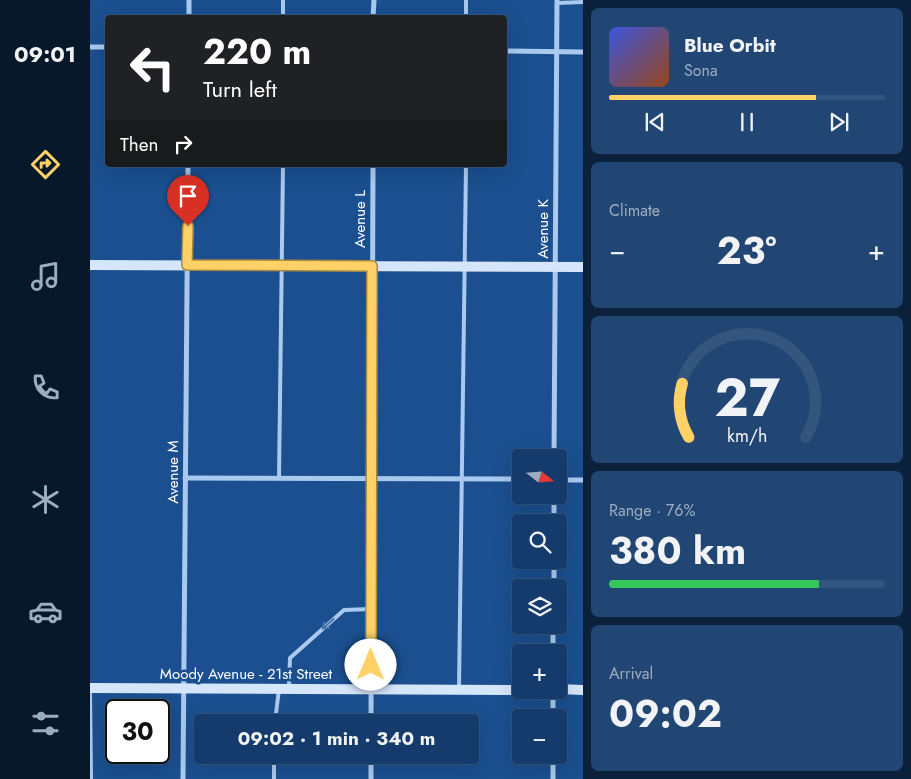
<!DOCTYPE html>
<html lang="en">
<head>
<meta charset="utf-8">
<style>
	body { margin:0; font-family:Jost,sans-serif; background:#214673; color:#f1f3f6; height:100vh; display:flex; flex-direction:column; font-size:19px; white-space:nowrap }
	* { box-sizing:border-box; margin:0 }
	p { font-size:16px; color:#9dadc1 }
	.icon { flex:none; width:28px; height:28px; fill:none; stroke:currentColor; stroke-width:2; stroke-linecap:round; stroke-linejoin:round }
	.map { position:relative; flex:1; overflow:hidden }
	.side { display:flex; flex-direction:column; gap:8px; padding:8px; background:#0b203b; width:328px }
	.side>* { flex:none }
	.top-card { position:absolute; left:15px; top:15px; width:402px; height:152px; border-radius:5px; box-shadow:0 5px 20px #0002,0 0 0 1px #33557e; background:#202124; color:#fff; overflow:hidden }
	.needle { width:32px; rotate:107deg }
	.controls { position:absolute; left:422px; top:449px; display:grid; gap:10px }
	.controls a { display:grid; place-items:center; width:55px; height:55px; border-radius:5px; background:#143b6b; box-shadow:0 5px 20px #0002,0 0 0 1px #33557e; font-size:25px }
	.speed { position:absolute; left:15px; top:699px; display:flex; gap:10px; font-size:25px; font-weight:700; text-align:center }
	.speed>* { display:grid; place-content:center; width:65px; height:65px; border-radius:50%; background:#143b6b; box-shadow:0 5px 20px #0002,0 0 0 1px #33557e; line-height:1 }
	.speed .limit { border:2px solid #111; border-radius:8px; background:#fff; color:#111 }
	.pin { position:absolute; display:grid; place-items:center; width:42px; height:42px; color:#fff; margin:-51px -21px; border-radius:50% 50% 50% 0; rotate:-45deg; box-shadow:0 0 5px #0007 }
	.pin .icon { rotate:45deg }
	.me { position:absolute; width:55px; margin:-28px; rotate:0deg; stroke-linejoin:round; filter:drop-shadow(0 0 4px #0008) }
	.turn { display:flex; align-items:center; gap:18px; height:105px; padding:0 15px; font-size:22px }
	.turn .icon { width:65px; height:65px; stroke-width:2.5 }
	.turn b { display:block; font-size:35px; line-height:42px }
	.then { display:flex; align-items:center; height:48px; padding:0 15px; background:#0003; gap:10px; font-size:19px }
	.big { font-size:38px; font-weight:700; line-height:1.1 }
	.side .tile { flex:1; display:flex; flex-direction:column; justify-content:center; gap:8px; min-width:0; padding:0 18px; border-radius:8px; background:#214673 }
	.side .dial { align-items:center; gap:0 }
	.dial svg { height:130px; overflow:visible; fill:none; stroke:#33557e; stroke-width:7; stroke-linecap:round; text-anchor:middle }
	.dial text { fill:#f1f3f6; stroke:none }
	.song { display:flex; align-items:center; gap:15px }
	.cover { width:60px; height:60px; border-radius:8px; background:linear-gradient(135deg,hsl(230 70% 55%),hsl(20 70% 35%)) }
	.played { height:5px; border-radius:2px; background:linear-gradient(90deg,#ffd166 75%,#33557e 75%) }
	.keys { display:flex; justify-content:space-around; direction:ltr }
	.heat { display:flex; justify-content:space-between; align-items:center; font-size:28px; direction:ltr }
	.charge { height:8px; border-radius:4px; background:linear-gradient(90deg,#34c759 76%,#33557e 0) }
	.trip { position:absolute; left:104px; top:714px; width:285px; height:50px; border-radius:5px; background:#143b6b; box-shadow:0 5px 20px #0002,0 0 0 1px #33557e; font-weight:700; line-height:50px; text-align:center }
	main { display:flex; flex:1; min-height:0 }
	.tabs { display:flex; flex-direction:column; width:90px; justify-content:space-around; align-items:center; background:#08182b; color:#9dadc1 }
	.tabs .icon { width:35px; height:35px }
	.tabs .on { color:#ffd166 }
	.tabs b { font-size:22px; color:#f1f3f6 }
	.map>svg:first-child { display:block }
</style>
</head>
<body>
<main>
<nav class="tabs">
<b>09:01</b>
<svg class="icon on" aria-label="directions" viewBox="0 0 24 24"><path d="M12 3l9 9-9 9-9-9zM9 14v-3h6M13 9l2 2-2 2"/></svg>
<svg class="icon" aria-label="music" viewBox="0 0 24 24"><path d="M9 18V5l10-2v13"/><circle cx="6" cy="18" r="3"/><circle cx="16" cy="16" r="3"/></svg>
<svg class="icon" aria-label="phone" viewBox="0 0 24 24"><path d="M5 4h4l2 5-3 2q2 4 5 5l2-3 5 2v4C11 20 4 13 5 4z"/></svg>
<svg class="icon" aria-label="climate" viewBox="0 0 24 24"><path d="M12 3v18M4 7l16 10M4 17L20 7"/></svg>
<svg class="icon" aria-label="car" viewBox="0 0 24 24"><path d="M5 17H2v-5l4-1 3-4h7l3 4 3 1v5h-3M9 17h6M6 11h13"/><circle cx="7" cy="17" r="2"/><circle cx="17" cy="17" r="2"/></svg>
<svg class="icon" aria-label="filters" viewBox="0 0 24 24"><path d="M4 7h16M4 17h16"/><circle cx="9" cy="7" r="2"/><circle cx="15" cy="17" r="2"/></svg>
</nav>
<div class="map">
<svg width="494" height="779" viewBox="0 0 494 779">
	<rect width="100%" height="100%" fill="#1b4f8f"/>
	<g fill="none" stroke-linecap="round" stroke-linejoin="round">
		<!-- lane -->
		<g stroke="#a9c9ee" stroke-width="4">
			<path d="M193 0V18"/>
			<path d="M467 3 494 2"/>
			<path d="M376 18V0"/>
			<path d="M189 478 193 165"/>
			<path d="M199 687 200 658 254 610 281 609"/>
			<path d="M369 688 376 165"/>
			<path d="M0 690 1 779"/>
			<path d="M185 722 189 689"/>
			<path d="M184 755V779"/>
		</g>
		<!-- street -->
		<g stroke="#a9c9ee" stroke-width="5">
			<path d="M99 18V0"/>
			<path d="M283 18 284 0"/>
			<path d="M0 47H18"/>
			<path d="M415 51 494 52"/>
			<path d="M464 458 467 0"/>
			<path d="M95 478 431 479"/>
			<path d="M469 480H494"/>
			<path d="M464 522V495"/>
			<path d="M464 588V560"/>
			<path d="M463 652V625"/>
			<path d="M463 718V690"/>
			<path d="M281 722 283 165"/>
			<path d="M93 779 98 165"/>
			<path d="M281 779V755"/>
			<path d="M463 779V755"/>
		</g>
		<!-- secondary -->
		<g stroke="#d6e6fa" stroke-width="10">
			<path d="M0 265 494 267"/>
			<path d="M0 688 431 690"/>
			<path d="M469 689 494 690"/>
		</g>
	</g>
	<!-- one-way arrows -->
	<defs><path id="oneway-shaft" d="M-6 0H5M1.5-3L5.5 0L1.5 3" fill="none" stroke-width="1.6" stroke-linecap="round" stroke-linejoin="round" transform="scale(1.25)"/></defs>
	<use stroke="#4674ac" href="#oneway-shaft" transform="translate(238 624) rotate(138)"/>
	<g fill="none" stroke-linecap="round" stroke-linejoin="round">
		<!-- route casing -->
		<g stroke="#a68842" stroke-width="12">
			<path id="route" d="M98 226 97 265 282 266 281 665"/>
		</g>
		<!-- route -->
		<use href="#route" stroke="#ffd166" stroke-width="9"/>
	</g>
	<g text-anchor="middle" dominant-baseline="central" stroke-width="5" stroke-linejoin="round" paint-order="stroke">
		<!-- street labels -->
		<g font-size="15" fill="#fff" stroke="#1b4f8f">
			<text transform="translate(270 219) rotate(-90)">Avenue L</text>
			<text transform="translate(453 229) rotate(-90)">Avenue K</text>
			<text transform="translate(83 472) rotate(-90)">Avenue M</text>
			<text x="156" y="674">Moody Avenue - 21st Street</text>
		</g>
	</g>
</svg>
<div class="controls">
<a><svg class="needle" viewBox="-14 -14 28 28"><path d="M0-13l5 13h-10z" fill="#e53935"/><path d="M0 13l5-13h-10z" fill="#9dadc1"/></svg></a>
<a><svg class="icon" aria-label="search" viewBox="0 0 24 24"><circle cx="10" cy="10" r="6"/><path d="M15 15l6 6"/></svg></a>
<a><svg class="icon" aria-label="layers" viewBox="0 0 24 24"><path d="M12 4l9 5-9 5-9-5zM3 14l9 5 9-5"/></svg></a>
<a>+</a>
<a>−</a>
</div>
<div class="speed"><div class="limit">30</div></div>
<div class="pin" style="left:98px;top:226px;background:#d93025"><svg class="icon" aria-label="arrive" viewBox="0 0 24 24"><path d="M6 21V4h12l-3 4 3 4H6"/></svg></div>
<svg class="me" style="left:281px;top:665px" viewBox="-20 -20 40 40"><circle r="19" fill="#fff"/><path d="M0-13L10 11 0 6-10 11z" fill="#ffd166"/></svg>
<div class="trip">09:02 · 1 min · 340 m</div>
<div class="top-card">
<div class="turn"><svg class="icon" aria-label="left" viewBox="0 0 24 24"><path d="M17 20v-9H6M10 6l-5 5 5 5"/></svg><div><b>220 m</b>Turn left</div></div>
<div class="then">Then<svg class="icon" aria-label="right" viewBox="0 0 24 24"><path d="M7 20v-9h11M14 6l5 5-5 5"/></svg></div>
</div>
</div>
<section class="side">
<div class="tile">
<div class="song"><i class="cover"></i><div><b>Blue Orbit</b><p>Sona</p></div></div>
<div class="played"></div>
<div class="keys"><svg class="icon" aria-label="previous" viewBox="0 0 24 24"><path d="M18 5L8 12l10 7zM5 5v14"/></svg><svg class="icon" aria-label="pause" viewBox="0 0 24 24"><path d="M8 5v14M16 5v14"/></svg><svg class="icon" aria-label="next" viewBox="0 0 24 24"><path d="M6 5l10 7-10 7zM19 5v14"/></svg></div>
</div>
<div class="tile"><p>Climate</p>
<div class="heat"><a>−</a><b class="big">23°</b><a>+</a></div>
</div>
<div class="tile dial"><svg viewBox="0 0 100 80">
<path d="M14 69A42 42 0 1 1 86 69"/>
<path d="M14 69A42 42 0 0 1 10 36" stroke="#ffd166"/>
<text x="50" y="56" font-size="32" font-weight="700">27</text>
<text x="50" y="72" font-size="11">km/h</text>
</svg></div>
<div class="tile"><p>Range · 76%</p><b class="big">380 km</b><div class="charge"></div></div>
<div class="tile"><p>Arrival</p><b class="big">09:02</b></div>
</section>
</main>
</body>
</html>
